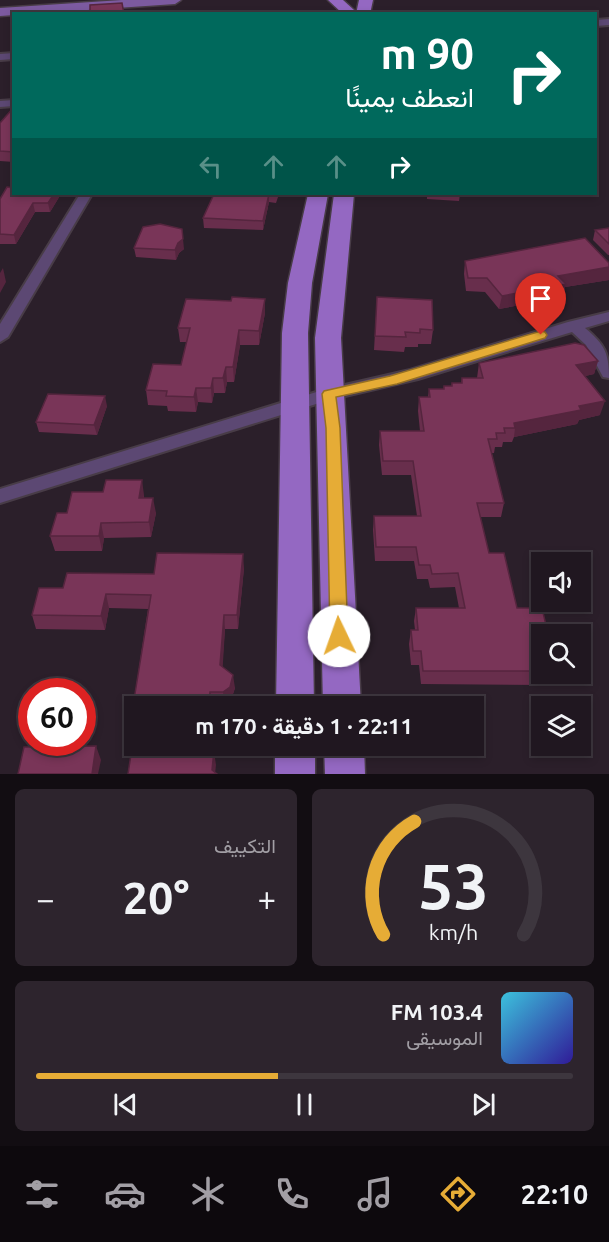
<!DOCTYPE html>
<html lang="ar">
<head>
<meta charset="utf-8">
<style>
	body { margin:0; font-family:Ubuntu,Vazirmatn,sans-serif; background:#2d242d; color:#f1f3f6; direction:rtl; height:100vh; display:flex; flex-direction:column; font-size:22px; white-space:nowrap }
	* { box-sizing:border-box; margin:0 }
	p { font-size:20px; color:#a29fa5 }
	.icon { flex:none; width:33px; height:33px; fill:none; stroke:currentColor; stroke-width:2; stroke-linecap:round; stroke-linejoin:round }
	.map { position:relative; height:774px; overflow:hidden; direction:ltr }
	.sheet { display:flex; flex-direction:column; gap:15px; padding:15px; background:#120d12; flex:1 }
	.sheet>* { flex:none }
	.guide { position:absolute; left:12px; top:12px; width:585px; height:183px; border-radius:0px; box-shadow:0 3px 9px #0003,0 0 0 2px #3d363e; direction:rtl; background:#00695c; color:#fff; overflow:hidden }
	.fabs { position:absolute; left:531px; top:552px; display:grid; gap:12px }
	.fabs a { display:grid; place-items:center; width:60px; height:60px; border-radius:0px; background:#201720; box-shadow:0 3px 9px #0003,0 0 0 2px #3d363e; font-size:30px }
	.speed { position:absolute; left:18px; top:678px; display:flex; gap:12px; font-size:30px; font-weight:700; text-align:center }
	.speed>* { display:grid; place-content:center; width:78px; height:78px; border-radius:50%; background:#201720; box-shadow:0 3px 9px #0003,0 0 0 2px #3d363e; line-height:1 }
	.speed .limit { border:9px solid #d22; background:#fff; color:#111 }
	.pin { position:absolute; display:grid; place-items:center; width:51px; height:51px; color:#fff; margin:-62px -26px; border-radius:50% 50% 50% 0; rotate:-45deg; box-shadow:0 0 6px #0007 }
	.pin .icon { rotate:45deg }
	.me { position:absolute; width:66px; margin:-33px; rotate:357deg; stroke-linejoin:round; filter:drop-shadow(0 0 4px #0008) }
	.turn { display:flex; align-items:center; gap:21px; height:126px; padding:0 24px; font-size:27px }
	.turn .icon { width:78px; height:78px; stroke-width:2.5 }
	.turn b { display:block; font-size:42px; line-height:51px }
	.lanes { display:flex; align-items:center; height:57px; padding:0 24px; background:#0003; justify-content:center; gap:30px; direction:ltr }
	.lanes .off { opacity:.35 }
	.big { font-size:45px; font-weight:700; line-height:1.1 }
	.sheet .widget { flex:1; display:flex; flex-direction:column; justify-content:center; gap:9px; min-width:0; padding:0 21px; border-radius:9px; background:#2d242d }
	.sheet .dial { align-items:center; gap:0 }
	.dial svg { height:156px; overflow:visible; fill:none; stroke:#3d363e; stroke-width:7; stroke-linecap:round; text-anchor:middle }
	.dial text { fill:#f1f3f6; stroke:none }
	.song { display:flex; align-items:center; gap:18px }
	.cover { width:72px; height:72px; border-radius:9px; background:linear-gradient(135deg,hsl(190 70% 55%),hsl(250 70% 35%)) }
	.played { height:6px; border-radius:3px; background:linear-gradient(90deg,#e6ac36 45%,#3d363e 45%) }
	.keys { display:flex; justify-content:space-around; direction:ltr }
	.heat { display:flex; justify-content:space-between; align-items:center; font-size:33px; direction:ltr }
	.sheet .tiles { flex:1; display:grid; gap:15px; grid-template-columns:1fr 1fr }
	.widget:last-child { grid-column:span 2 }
	.trip { position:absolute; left:124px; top:696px; width:360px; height:60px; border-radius:0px; background:#201720; box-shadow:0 3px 9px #0003,0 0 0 2px #3d363e; font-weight:700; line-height:60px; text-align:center; direction:rtl }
	.tabs { display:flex; height:96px; justify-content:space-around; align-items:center; background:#0d090d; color:#a29fa5 }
	.tabs .icon { width:42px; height:42px }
	.tabs .selected { color:#e6ac36 }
	.tabs b { font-size:27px; color:#f1f3f6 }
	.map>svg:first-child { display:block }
</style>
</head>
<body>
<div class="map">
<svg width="609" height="774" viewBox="0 0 609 774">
	<rect width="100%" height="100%" fill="#2b1f2a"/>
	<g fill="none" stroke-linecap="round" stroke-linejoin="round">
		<!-- street casing -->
		<g stroke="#483c47" stroke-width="4">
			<g id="street">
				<path d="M609 19V25L596 26V20Z"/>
				<path d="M14 53V59L0 60V54Z"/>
				<path d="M14 100V106L0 107V101Z"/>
				<path d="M80 194H92L8 337 0 342V324Z"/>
				<path d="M609 312V321L585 328C605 345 609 353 609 378L603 377 586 345 572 332 418 379 332 399 0 503V489L323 390 410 370 568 322Z"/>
			</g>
		</g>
		<!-- secondary casing -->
		<g stroke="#483c47" stroke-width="3">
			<path id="secondary" d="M122 0H181L175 4 0 16V8Z"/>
		</g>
		<!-- primary casing -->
		<g stroke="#483c47" stroke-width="3">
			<g id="primary">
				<path d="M328 0H343L354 10 350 14 342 13Z"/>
				<path d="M359 0H373L370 14H356Z"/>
				<path d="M308 194H328L312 283 308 333 314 706H276L282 333 288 283Z"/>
				<path d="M334 194H354L341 338 361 706H323L315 338Z"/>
				<rect x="275" y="746" width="40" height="28"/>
				<path d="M324 746H364L365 774H325Z"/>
			</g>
		</g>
		<!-- street -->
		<use href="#street" fill="#5c4873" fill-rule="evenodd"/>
		<!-- secondary -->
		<use href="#secondary" fill="#7c5aa0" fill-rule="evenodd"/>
		<!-- primary -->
		<use href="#primary" fill="#9468c2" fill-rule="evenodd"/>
	</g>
	<!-- wall -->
	<g fill="#682e4c">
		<path d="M14 107V162L0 161V123Z"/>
		<path d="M14 194H61L50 212H35L16 244H0V199Z"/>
		<path d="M214 194H279L276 203 269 202 263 230 204 228 203 218Z"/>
		<path d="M427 194H460L459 201 427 199Z"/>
		<path d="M609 228V255H608L593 240 595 230Z"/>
		<path d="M134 248 184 249 179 253 176 260 136 257Z"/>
		<path d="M465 261 609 280 565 287 563 297 499 309 485 292 466 291 464 274Z"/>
		<path d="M377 297 433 330 431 344H418V347H405L404 352 374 350Z"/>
		<path d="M265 299V313L259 345H240L234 382H227L225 393H214L212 403 198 402 196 412 168 411 167 406 148 405 146 390 181 365 187 342H180L178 328 231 301Z"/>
		<path d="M598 361 594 374 585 376 600 415 579 420 577 424 514 437 512 442H503L502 447H495L494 453H491L504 503 501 517H480L489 553 517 608 542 634V674H546L542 685 421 684 419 665H411L409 644 411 630H415L414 621 416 608H459L455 587 430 588 428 579H417L414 561H375L373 530 374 516H417L411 475H382L379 445 380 431H420L418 411 419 397H428L429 389H443L444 386H451L452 383H461L462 378H477L479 363Z"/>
		<path d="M107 406 97 435 39 432 36 422Z"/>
		<path d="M144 495V498L156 513 151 537 104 538 102 551H55L50 536 67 513Z"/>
		<path d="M244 568 238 629H225L222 667 235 688 231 700 225 705 135 706V716L133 706 148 609 109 608 105 630 36 629 32 615 63 588 154 574Z"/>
	</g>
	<!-- shaded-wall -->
	<g fill="#55253e">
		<path d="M54 194H61L50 212 48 203Z"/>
		<path d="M269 194V202L263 230V221Z"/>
		<path d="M33 203 35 212 16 244 14 235Z"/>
		<path d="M183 239 184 249 179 253 176 260 175 250 178 243Z"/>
		<path d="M609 267V280L565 287 563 297 499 309 502 296 558 276Z"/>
		<path d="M3 268 6 282 0 293V273Z"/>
		<path d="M265 299V313L259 345V331Z"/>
		<path d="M239 330 240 345 234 382 233 367Z"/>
		<path d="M598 361 594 374 572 379 576 365Z"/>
		<path d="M226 367 227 382 225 393 223 378Z"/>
		<path d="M213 378 214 393 212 403 211 388Z"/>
		<path d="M196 388 198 402 196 412 194 397Z"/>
		<path d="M105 396 107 406 97 435 94 425Z"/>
		<path d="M605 401 600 415 579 420 577 424 514 437 515 428 514 423 579 406Z"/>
		<path d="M142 480 144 495 142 513 139 498Z"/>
		<path d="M153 498 156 513 151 537 149 522Z"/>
		<path d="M101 523 104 538 102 551 99 536Z"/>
		<path d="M243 554 244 568 238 629 237 615Z"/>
		<path d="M106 594 109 608 105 630 101 616Z"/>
		<path d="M224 615 225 629 222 679 220 665Z"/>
		<path d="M233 675 235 688 231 700 225 705 223 692Z"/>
		<path d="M210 692 212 706H209Z"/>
		<path d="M96 746 101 760 98 774H92Z"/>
		<path d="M214 751 216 765 215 774 212 770Z"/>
	</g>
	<!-- building -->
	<g fill="#793558" stroke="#55253e" stroke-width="1.5">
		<path d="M122 3 124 14H90V5Z"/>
		<path d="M14 107V152L0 151V123Z"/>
		<path d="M7 187 14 188V194H54L48 203H33L14 235 0 234V199Z"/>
		<path d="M214 194H269L263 221 203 218Z"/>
		<path d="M160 224 182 229 183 239 178 243 175 250 134 248 143 227Z"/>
		<path d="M609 228V244L595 230Z"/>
		<path d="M585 238 609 263V267L558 276 566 284 502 296 487 278H468L465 261Z"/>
		<path d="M232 297 265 299 259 331 239 330 233 367H226L223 378H213L211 388H196L194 397 166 396 167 391 146 390 153 364 181 365 190 328H178L186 299 231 301Z"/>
		<path d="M377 297 432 300 433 330 420 329V333L405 332 406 337 375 336Z"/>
		<path d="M575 343 584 345 598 361 576 365 605 401 579 406 581 410 514 423 515 428H504L505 433H496L497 439H488L504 503H477L489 553H504L517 608H542L548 634H542V671H423L421 651H413L411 630H418L416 608H465L458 573 432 574 430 565H419L416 547H376L374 516H421L413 461H383L380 431H424L419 397H430L429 389H444V386H452V383H462V378H483L479 363Z"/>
		<path d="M48 394 105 396 94 425 36 422Z"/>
		<path d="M106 480H142L139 498H153L149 522 101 523 99 536H50L57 513H67L72 492H103Z"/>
		<path d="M157 553 243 554 237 615H224L220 665 233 675 230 687 223 692H210L209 706H133L151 595 106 594 101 616 32 615 39 588H63L67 573 154 574Z"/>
		<path d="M133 741H135V746H168L167 751H214L212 770 217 774H128Z"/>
		<path d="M96 746 92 774H18L24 747Z"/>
	</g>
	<!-- route -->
	<path fill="#e6ac36" stroke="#967023" stroke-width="1.5" d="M541 331 545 332 547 335 545 338 397 384 336 397 340 428 348 636 345 641 339 643 332 641 330 636 326 428 322 394 324 391 390 376Z"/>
</svg>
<div class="fabs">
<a><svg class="icon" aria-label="sound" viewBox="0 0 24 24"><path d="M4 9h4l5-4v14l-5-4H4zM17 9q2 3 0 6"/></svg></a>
<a><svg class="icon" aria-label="search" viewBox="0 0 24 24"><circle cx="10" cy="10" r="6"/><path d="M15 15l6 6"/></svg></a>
<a><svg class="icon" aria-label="layers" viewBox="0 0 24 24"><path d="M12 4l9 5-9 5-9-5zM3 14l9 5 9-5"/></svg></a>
</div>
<div class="speed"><div class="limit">60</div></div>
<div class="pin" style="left:541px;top:335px;background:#d93025"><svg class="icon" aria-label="arrive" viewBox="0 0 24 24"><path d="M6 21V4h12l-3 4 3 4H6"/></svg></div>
<svg class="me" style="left:339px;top:636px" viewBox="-20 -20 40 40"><circle r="19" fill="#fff"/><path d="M0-13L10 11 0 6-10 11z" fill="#e6ac36"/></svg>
<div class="trip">22:11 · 1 دقيقة · 170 m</div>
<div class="guide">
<div class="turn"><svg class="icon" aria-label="right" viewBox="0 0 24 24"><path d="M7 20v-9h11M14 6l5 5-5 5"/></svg><div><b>90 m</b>انعطف يمينًا</div></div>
<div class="lanes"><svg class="icon off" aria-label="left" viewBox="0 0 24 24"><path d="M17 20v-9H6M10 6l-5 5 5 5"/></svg><svg class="icon off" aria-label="ahead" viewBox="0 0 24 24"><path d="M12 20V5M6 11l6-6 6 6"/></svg><svg class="icon off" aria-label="ahead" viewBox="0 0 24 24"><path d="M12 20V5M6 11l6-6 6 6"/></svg><svg class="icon" aria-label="right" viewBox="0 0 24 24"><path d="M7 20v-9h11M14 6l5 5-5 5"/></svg></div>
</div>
</div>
<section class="sheet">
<div class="tiles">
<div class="widget dial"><svg viewBox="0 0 100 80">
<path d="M14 69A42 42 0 1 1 86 69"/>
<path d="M14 69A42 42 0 0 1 30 11" stroke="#e6ac36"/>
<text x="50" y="56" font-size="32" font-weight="700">53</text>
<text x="50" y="72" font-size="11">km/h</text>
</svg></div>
<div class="widget"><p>التكييف</p>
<div class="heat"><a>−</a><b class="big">20°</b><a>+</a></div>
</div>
<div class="widget">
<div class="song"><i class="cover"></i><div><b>103.4 FM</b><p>الموسيقى</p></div></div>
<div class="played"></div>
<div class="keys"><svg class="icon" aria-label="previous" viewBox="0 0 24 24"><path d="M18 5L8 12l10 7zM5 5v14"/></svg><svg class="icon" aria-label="pause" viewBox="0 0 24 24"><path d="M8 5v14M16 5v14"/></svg><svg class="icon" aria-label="next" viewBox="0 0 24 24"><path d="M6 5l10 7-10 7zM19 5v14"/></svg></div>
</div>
</div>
</section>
<nav class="tabs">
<b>22:10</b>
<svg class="icon selected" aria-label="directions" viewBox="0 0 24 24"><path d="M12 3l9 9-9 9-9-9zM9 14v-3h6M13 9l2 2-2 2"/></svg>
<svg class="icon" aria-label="music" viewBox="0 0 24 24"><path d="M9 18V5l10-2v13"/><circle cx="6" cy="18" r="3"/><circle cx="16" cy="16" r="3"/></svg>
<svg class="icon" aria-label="phone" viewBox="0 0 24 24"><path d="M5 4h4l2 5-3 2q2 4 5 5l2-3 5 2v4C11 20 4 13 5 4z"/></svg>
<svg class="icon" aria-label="climate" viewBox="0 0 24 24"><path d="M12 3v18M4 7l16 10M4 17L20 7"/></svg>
<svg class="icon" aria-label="car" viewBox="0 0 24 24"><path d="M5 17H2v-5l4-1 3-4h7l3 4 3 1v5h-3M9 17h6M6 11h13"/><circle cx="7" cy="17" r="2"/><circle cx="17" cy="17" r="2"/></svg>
<svg class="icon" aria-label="filters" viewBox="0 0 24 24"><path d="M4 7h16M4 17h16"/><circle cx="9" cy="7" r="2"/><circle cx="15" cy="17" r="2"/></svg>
</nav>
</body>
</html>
